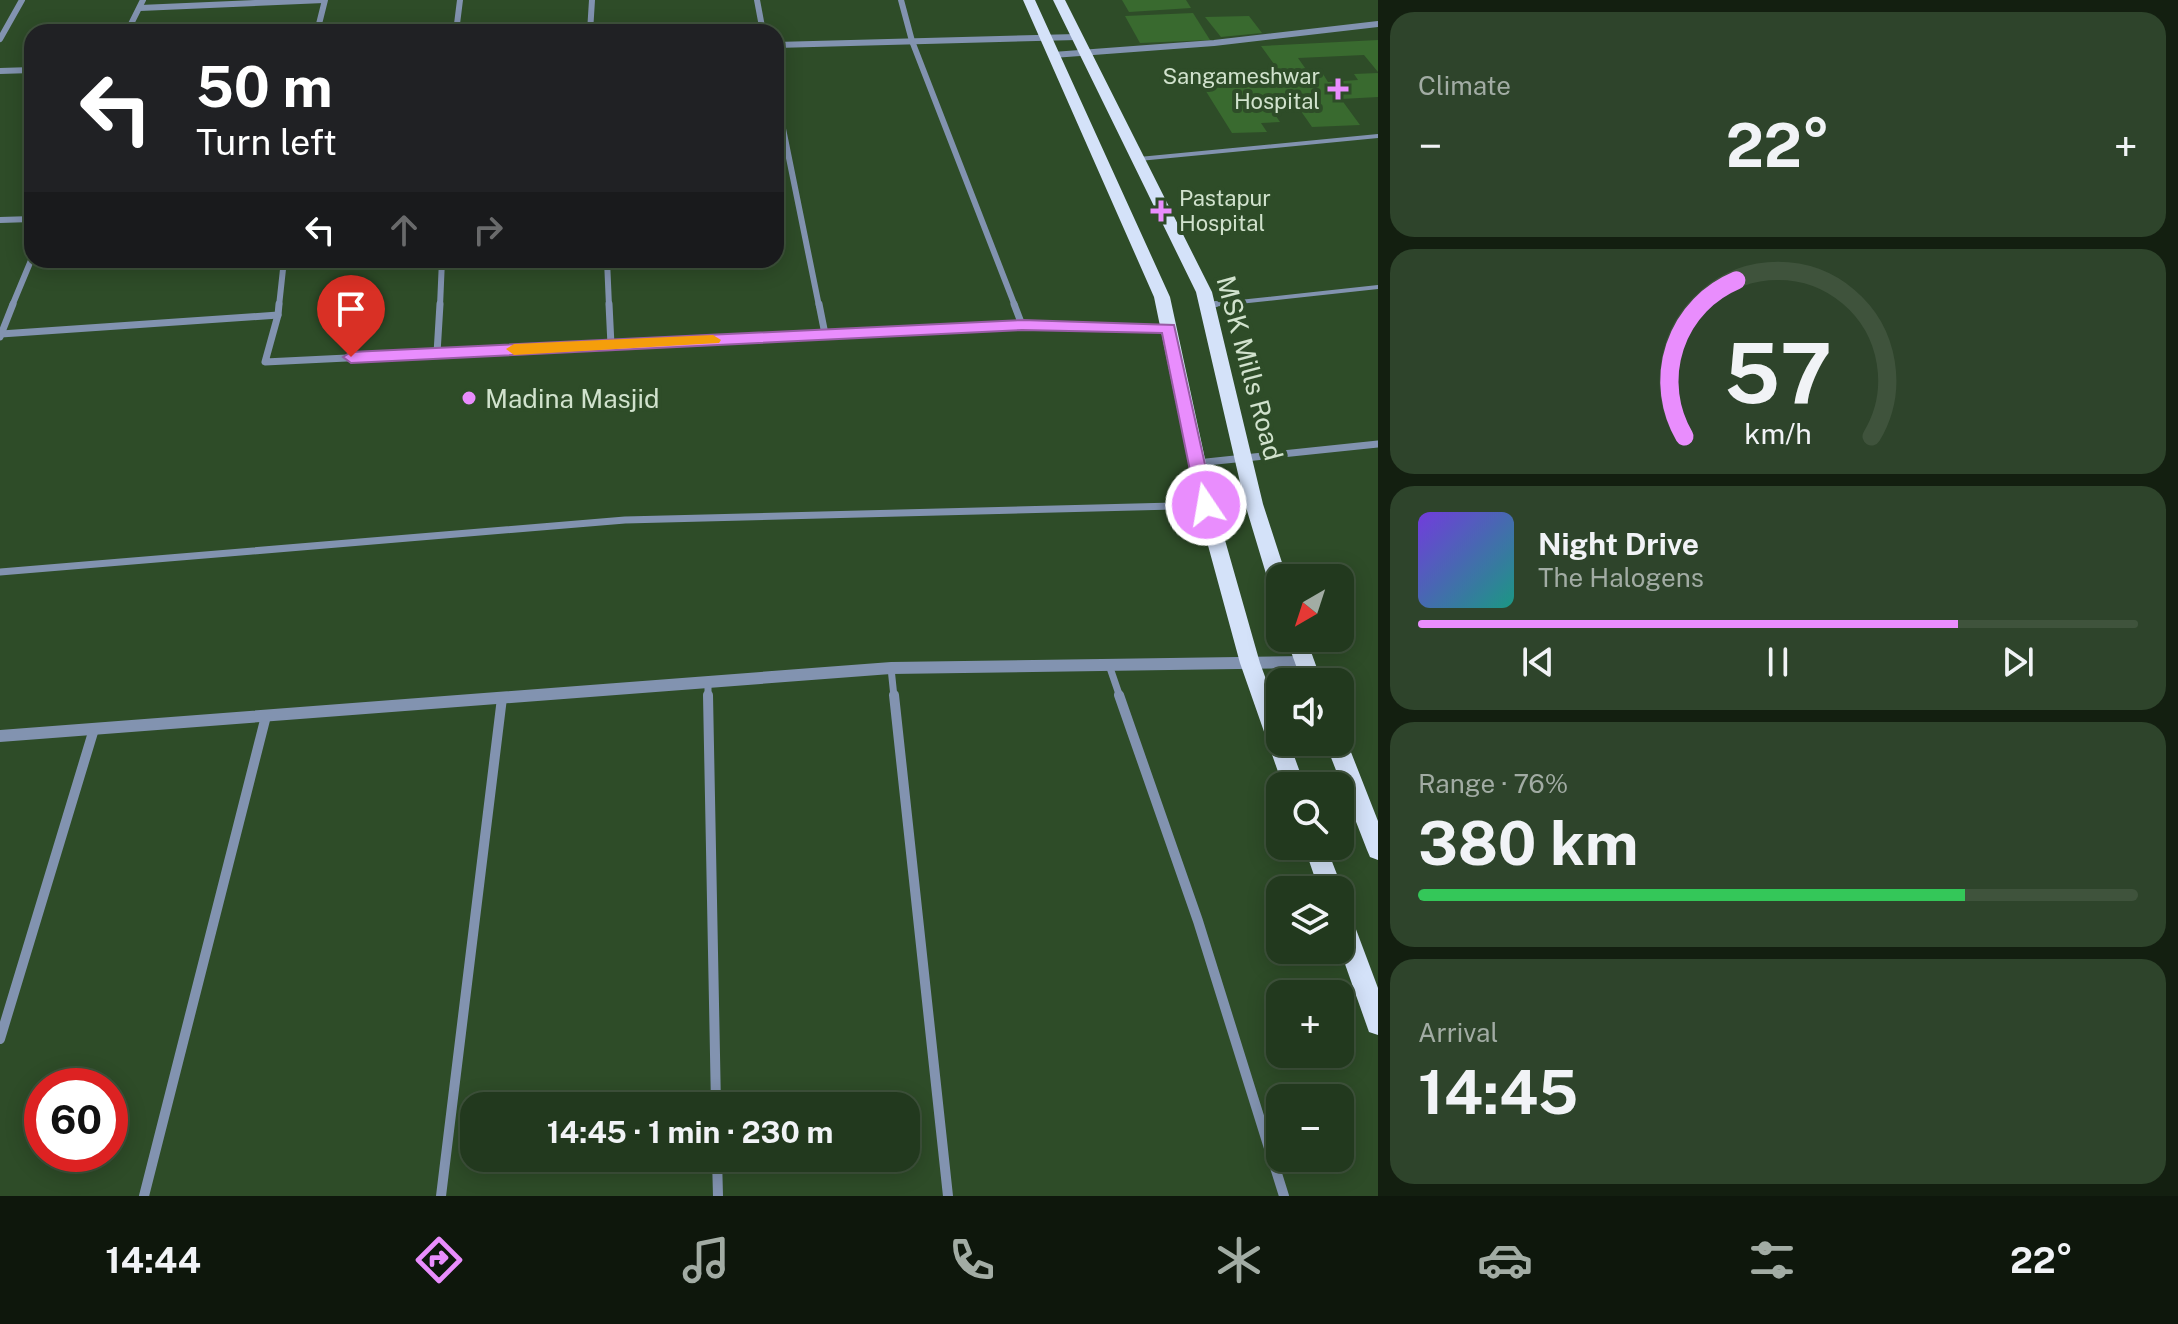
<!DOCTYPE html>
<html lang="en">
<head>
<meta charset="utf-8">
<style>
	body { margin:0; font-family:"Public Sans",sans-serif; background:#2e442b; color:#f1f3f6; height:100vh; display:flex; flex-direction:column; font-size:30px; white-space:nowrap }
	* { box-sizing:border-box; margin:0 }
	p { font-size:26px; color:#a2aca4 }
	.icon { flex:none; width:44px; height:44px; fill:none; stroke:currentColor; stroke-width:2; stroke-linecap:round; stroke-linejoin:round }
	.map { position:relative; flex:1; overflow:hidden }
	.drawer { display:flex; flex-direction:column; gap:12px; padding:12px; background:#131f10; width:800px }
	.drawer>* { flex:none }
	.top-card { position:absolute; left:24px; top:24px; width:760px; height:244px; border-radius:24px; box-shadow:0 4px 20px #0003,0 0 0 2px #3f533c; background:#202124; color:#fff; overflow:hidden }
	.needle { width:52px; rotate:219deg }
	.buttons { position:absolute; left:1266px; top:564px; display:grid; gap:16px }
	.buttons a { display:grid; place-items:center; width:88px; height:88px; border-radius:16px; background:#22391e; box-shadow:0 4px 20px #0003,0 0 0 2px #3f533c; font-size:40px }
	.speed { position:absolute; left:24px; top:1068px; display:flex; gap:16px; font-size:40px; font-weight:700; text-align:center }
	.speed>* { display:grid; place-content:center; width:104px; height:104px; border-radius:50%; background:#22391e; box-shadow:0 4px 20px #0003,0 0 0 2px #3f533c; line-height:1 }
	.speed .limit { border:12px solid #d22; background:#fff; color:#111 }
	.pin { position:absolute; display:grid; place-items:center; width:68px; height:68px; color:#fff; margin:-82px -34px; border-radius:50% 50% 50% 0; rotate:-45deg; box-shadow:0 0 8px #0007 }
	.pin .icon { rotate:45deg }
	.me { position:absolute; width:88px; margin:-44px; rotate:348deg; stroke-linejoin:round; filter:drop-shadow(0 0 6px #0008) }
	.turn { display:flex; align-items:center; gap:28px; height:168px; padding:0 40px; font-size:36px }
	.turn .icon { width:104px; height:104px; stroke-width:2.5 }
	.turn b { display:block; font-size:56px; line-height:68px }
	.lanes { display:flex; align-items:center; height:76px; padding:0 40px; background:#0003; justify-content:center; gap:40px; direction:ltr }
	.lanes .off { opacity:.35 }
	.big { font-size:60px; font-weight:700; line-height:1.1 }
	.drawer .card { flex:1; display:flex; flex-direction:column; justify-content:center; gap:12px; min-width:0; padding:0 28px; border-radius:24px; background:#2e442b }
	.drawer .dial { align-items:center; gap:0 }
	.dial svg { height:208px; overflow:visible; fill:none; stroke:#3f533c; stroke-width:7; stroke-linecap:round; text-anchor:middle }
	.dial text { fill:#f1f3f6; stroke:none }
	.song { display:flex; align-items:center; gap:24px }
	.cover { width:96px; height:96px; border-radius:12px; background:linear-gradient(135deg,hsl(260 70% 55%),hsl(170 70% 35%)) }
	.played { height:8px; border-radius:4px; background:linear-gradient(90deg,#e98dfd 75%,#3f533c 75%) }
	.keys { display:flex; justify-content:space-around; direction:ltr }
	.heat { display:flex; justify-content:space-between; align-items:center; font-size:44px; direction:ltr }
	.charge { height:12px; border-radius:6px; background:linear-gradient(90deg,#34c759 76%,#3f533c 0) }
	.trip { position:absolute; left:460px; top:1092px; width:460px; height:80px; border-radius:24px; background:#22391e; box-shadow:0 4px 20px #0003,0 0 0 2px #3f533c; font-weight:700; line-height:80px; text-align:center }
	.dock { display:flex; height:128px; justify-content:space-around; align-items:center; background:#0e170c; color:#a2aca4 }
	.dock .icon { width:56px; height:56px }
	.dock .on { color:#e98dfd }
	.dock b { font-size:36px; color:#f1f3f6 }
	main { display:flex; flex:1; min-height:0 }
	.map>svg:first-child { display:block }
</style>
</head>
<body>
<main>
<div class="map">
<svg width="1378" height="1196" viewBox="0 0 1378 1196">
	<rect width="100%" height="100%" fill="#2e4c28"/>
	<!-- building -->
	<g fill="#396a2f">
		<path d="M1122 0H1186L1191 8 1129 12Z"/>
		<path d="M1193 13 1210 40 1140 43 1125 16Z"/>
		<path d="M1249 16 1262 33 1221 37 1205 17Z"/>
		<path d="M1378 40V72L1364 55 1298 58 1310 75 1323 74 1328 82 1358 80 1354 74 1378 73V97L1341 99 1360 125 1312 127 1289 94 1262 95 1280 122 1261 123 1267 132 1232 133 1194 72 1241 70 1254 88 1290 86 1261 46Z"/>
	</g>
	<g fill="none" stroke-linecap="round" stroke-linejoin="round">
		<!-- service-far1 -->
		<g stroke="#8293b0" stroke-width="4">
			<path d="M1139 159 1378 136"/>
			<path d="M1211 305 1378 287"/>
		</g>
		<!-- service -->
		<path stroke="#8293b0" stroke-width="6" d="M1211 305 1216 304"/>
		<!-- minor-far2 -->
		<g stroke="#8293b0" stroke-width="6">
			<path d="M757 0 763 32"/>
			<path d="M901 0 912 41 1015 306"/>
			<path d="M140 8 324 0"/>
			<path d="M127 32 143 0"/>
			<path d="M317 32 325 0"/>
			<path d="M456 32 460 0"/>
			<path d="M590 32 592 0"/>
			<path d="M0 39 22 0"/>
			<path d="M776 45 1077 37"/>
			<path d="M1053 55 1214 43 1378 24"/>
			<path d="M0 71 32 70"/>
			<path d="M776 94 819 306"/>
			<path d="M0 220 32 219"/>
			<path d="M607 260 609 306"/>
			<path d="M12 306 32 258"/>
			<path d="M279 306 284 260"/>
			<path d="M440 306 442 260"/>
		</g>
		<!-- minor-far1 -->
		<g stroke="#8293b0" stroke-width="7">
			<path d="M609 304 611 345"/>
			<path d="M819 304 825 334"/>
			<path d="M1014 304 1022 325"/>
			<path d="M278 315 265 362 1022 325 1168 329"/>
			<path d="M1 334 278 315 279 304"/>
			<path d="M0 337 13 304"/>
			<path d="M437 353 440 304"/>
			<path d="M1197 463 1378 444"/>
			<path d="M0 572 625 520 1253 504"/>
			<path d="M1109 665 1120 697"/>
			<path d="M891 668 894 697"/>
			<path d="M708 682V697"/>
		</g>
		<!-- minor -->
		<g stroke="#8293b0" stroke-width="10">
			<path d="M708 695 716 1106"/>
			<path d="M894 695 948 1196"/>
			<path d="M1119 695 1198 921 1284 1196"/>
			<path d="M0 1039 94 729"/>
			<path d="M717 1158 718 1196"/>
			<path d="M144 1196 266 716"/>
			<path d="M441 1196 502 698"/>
		</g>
		<!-- tertiary -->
		<path fill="#8293b0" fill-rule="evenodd" d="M1304 656 1309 658 1311 662 1309 666 1304 668 891 674 0 742V730L891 662Z"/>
		<!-- primary -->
		<g fill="#d4e2f9" fill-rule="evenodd">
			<path d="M1023 0H1035L1170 297 1215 505 1260 663 1280 717V742H1289L1305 786H1283L1240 663 1197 505 1154 297Z"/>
			<path d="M1053 0H1065L1212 292 1263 504 1287 578H1280V595L1273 592 1270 587 1245 504 1196 292Z"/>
			<path d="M1286 638H1306L1322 682H1302Z"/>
			<path d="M1340 734 1347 742 1378 821V860L1370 857 1367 850 1325 742H1340Z"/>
			<path d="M1304 846H1326L1343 890 1340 896V890H1319Z"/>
			<path d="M1340 905 1348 908 1378 988V1035L1369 1032 1340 950Z"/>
		</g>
	</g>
	<!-- route -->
	<path fill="#e98dfd" stroke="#975ca4" stroke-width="2" d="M1022 320 1174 325 1214 505 1212 510H1200L1197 505 1162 333 1022 330 351 363 343 357 351 352Z"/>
	<!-- slow -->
	<path fill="#f59e0b" d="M713 335 721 340 719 343 514 355 506 349 514 344Z"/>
	<!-- markers -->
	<g fill="#e98dfd" stroke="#2e4c28" stroke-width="3">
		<path d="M1334 77h8v8h8v8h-8v8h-8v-8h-8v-8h8z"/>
		<path d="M1157 199h8v8h8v8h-8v8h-8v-8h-8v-8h8z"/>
		<circle cx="469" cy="398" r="8"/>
	</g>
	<g text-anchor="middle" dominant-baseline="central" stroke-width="8" stroke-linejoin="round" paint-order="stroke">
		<!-- far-poi labels -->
		<g font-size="22" fill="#d1e2cd" stroke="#2e4c28" text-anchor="end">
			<text x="1320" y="76">Sangameshwar<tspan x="1320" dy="25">Hospital</tspan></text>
			<text x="1179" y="198" text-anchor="start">Pastapur<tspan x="1179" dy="25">Hospital</tspan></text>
		</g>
		<!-- street labels -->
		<g font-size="26" fill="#d1e2cd" stroke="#2e4c28">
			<text transform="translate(1250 368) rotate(75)">MSK Mills Road</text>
		</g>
		<!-- poi labels -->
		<g font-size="26" fill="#d1e2cd" stroke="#2e4c28" text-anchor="start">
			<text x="485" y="398">Madina Masjid</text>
		</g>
	</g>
</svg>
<div class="buttons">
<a><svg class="needle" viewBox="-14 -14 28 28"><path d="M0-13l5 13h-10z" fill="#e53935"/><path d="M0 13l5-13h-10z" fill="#a2aca4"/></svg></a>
<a><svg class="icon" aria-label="sound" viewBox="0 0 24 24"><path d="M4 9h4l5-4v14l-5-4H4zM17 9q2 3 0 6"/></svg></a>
<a><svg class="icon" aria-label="search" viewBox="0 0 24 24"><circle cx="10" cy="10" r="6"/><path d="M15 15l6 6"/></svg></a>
<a><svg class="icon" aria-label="layers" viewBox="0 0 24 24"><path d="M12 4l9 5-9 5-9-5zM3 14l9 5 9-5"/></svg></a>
<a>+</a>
<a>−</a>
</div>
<div class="speed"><div class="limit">60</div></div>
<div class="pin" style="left:351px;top:357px;background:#d93025"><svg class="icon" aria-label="arrive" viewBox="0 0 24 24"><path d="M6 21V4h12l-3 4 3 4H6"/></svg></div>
<svg class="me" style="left:1206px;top:505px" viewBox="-20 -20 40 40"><circle r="17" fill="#e98dfd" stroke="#fff" stroke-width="3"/><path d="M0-11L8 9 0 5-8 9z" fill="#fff"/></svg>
<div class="trip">14:45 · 1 min · 230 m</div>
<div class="top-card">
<div class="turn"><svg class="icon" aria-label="left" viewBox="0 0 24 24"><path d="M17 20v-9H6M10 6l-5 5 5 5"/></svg><div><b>50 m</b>Turn left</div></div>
<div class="lanes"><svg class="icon" aria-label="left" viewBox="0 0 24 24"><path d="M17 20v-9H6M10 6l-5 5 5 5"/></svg><svg class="icon off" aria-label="ahead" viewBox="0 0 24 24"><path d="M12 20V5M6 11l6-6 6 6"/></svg><svg class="icon off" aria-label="right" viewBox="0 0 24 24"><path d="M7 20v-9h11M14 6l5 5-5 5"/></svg></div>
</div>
</div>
<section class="drawer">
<div class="card"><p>Climate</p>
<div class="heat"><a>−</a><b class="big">22°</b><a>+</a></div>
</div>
<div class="card dial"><svg viewBox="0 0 100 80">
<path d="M14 69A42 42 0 1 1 86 69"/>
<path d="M14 69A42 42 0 0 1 34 9" stroke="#e98dfd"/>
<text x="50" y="56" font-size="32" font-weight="700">57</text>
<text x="50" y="72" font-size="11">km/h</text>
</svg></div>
<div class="card">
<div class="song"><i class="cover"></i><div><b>Night Drive</b><p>The Halogens</p></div></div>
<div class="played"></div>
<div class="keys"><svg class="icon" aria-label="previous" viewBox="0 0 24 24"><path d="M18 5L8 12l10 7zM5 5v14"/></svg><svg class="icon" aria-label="pause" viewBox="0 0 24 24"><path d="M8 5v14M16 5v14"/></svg><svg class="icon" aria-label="next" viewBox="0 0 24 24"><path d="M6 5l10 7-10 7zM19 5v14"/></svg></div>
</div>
<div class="card"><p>Range · 76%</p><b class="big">380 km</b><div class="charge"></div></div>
<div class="card"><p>Arrival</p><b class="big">14:45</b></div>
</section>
</main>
<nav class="dock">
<b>14:44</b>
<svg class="icon on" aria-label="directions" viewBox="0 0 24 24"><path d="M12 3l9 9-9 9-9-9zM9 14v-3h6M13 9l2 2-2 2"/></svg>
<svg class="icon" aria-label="music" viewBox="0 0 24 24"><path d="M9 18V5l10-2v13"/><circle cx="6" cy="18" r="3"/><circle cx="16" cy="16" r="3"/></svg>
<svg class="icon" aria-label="phone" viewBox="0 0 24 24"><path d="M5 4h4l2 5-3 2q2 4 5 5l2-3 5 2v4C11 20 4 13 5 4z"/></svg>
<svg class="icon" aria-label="climate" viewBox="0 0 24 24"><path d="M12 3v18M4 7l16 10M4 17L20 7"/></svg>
<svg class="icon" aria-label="car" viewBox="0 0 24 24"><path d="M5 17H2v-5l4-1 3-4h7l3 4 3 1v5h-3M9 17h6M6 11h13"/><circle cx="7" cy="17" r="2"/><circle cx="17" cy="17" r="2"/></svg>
<svg class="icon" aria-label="filters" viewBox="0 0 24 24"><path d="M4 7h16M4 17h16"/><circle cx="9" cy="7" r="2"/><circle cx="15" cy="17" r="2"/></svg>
<b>22°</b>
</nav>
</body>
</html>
